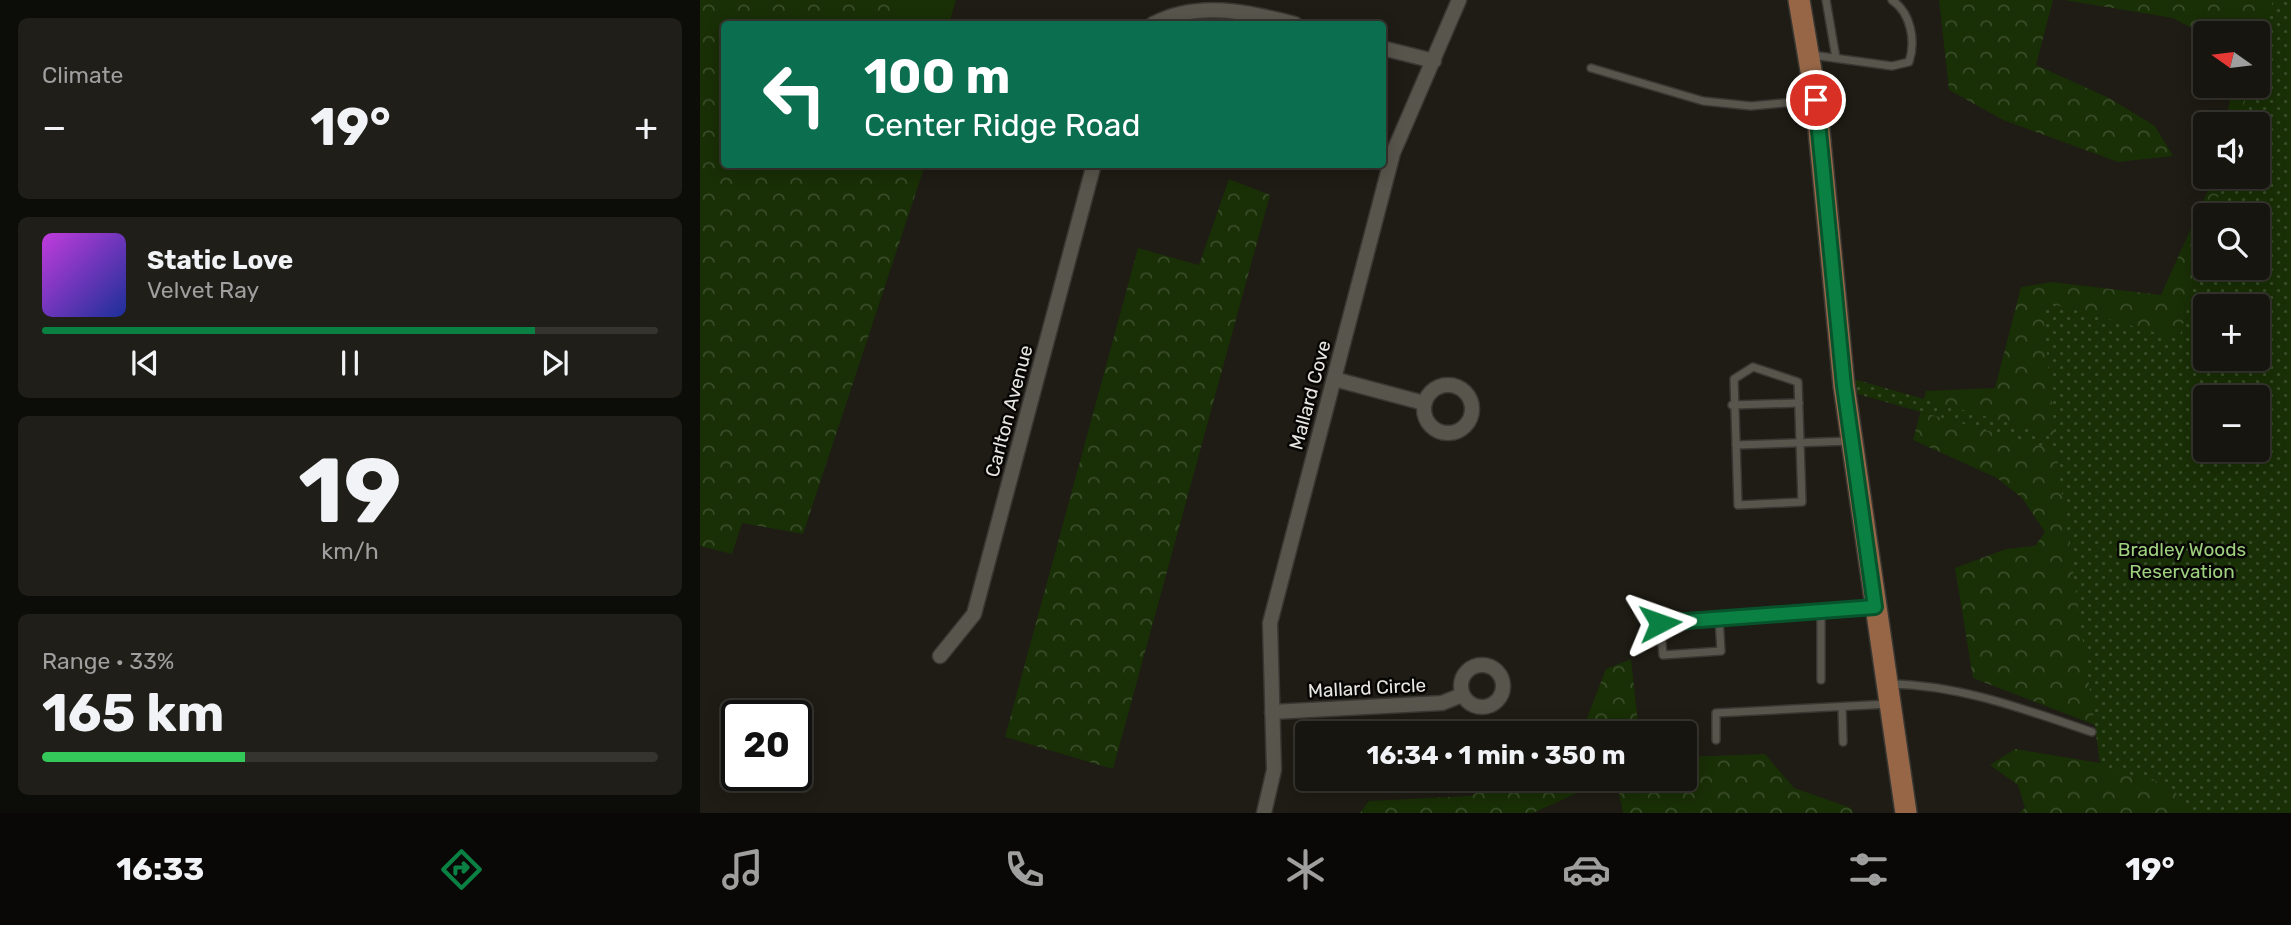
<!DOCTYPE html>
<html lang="en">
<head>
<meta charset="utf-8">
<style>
	body { margin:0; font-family:Rubik,sans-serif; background:#1f1e18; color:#f1f3f6; height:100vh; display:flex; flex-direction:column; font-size:26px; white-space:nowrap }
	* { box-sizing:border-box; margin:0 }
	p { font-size:23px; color:#9e9f9e }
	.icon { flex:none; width:38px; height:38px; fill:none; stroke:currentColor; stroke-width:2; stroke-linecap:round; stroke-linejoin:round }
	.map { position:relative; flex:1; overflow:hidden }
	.sheet { display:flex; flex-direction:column; gap:18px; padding:18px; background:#0c0c08; width:700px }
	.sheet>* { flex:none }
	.top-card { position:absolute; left:21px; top:21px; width:665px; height:147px; border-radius:7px; box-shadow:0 4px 18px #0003,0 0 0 2px #35342f; background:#0b6e4f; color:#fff; overflow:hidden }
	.needle { width:46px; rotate:284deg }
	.controls { position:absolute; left:1493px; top:21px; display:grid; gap:14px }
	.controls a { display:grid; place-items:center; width:77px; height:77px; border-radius:7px; background:#16150f; box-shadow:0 4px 18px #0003,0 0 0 2px #35342f; font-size:35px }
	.speed { position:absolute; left:21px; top:700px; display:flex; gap:14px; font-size:35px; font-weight:700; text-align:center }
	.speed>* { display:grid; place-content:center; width:91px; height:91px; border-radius:50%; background:#16150f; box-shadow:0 4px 18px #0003,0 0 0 2px #35342f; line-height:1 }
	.speed .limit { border:4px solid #111; border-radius:10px; background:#fff; color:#111 }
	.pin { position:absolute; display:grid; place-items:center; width:60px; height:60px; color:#fff; margin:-30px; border:4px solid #fff; border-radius:50%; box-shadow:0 2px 7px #0007 }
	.me { position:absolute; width:77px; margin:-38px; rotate:86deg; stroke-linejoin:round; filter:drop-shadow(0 0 5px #0008) }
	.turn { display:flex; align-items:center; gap:24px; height:147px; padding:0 28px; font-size:32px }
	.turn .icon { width:91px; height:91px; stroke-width:2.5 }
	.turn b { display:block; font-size:49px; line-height:60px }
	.big { font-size:52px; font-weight:700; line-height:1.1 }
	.sheet .card { flex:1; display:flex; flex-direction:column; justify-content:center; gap:10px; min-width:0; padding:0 24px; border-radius:10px; background:#1f1e18 }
	.sheet .dial { align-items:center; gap:0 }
	.dial b { font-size:91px; line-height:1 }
	.song { display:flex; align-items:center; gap:21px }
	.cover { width:84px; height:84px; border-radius:10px; background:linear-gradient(135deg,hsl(290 70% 55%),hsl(230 70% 35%)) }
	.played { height:7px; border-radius:4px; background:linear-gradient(90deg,#0b8043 80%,#35342f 80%) }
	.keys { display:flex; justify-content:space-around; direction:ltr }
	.heat { display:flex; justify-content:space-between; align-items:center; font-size:38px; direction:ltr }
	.charge { height:10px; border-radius:5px; background:linear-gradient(90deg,#34c759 33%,#35342f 0) }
	.trip { position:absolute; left:595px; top:721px; width:402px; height:70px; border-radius:7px; background:#16150f; box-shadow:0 4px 18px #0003,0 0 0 2px #35342f; font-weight:700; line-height:70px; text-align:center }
	.tabs { display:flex; height:112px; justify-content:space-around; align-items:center; background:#090806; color:#9e9f9e }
	.tabs .icon { width:49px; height:49px }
	.tabs .active { color:#0b8043 }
	.tabs b { font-size:32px; color:#f1f3f6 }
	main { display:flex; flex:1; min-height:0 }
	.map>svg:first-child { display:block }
</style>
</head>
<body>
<main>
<section class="sheet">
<div class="card"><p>Climate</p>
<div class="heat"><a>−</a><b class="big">19°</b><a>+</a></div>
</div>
<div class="card">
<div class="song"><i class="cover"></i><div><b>Static Love</b><p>Velvet Ray</p></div></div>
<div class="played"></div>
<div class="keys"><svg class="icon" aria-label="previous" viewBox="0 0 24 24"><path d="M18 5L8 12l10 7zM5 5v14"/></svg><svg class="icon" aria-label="pause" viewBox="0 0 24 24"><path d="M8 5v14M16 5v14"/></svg><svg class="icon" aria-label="next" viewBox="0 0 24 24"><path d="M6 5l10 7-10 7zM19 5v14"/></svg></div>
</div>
<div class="card dial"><b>19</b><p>km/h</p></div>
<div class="card"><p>Range · 33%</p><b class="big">165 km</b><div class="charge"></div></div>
</section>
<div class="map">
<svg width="1591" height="813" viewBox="0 0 1591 813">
	<defs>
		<pattern id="forest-crowns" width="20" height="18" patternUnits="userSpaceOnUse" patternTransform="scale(1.75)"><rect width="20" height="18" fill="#192f06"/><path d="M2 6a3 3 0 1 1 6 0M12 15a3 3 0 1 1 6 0" fill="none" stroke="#3a4d2a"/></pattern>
		<pattern id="park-dots" width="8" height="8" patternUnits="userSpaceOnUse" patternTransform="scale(1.75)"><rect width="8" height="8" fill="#192f06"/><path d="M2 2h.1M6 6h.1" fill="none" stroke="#3a4d2a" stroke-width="1.8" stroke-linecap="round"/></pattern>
	</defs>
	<rect width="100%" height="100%" fill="#1e1c14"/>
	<!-- grass -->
	<path fill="#192f06" d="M118 0H256L249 24H202Z"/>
	<!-- forest -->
	<g fill="url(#forest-crowns)" fill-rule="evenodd">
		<path d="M0 0H202L218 24H24V164L225 165 103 534 42 523 32 554 0 546Z"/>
		<path d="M1239 0H1353L1336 65 1409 98 1455 126 1473 156 1418 162 1303 120 1249 90Z"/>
		<path d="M1364 0H1591V813H1319L1325 808 1318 785 1290 765 1315 749 1400 763 1395 725 1273 678 1255 568 1306 549 1335 546 1345 532 1322 498 1297 478 1213 440 1226 391 1295 388 1321 287 1352 282 1461 295 1514 177H1558V124H1525L1533 86H1558V33L1505 35 1473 18ZM1505 215H1558V268H1505ZM1505 306H1558V359H1505ZM1505 397H1558V450H1505Z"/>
		<path d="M529 179 570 195 413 769 305 737 438 248 499 265Z"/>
		<path d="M931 659 939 733H874L885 723 906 669Z"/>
		<path d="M1065 754 1094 788 1151 808 1154 813H923L918 788 895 785 833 813H660L669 801 770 796 806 779H985V757Z"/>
	</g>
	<!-- park -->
	<path fill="url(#park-dots)" fill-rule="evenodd" d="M1573 0H1591V813H1485C1485 778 1426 775 1401 769L1356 450 1147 391 1146 377 1355 436 1342 301 1479 339 1505 244V268H1558V215H1513L1524 177H1558V124H1538L1549 86H1558V55ZM1505 306H1558V359H1505ZM1505 397H1558V450H1505Z"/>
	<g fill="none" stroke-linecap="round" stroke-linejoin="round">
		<!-- lane casing -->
		<g stroke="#393733" stroke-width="10">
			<g id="lane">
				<path d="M1126 0 1136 58"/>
				<path d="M1112 55 1192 66 1209 62C1216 41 1211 13 1192 0"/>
				<path d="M891 68 1003 101 1051 106 1115 100"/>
				<path d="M1053 367 1098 382 1102 502 1038 505 1034 379Z"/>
				<path d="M1032 405 1099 403"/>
				<path d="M1036 445 1150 441"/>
				<path d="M1121 611V680"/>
				<path d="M1019 618 1021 651 963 655 960 623 1174 607"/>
				<path d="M1190 684C1261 685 1326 710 1392 732"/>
				<path d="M1142 707 1143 742"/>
				<path d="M1016 740V713L1189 704"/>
			</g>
		</g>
		<!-- street casing -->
		<g stroke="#393733" stroke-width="17">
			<g id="street">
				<path d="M453 24C498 0 547 12 595 24"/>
				<path d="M682 48 734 61"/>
				<path d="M634 379 724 403"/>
				<circle cx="748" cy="409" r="24"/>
				<path d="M240 656 274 614 394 164"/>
				<circle cx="782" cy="686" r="21"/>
				<path d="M572 712 742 703 762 695"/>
				<path d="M564 813 574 770 570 623 693 153 759 0"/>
			</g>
		</g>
		<!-- primary casing -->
		<g stroke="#393733" stroke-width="24">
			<path id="primary" d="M1099 0 1116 100 1144 386 1206 813"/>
		</g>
		<!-- lane -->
		<use href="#lane" stroke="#58554c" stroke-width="7"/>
		<!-- street -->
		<use href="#street" stroke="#58554c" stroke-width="14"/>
		<!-- primary -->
		<use href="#primary" stroke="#966647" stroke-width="21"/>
	</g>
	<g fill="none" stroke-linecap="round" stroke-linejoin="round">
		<!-- route casing -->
		<g stroke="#07532c" stroke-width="18">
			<path id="route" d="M960 623 1175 607 1144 386 1116 100"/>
		</g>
		<!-- route -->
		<use href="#route" stroke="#0b8043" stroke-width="12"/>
	</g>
	<g text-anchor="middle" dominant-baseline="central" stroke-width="5" stroke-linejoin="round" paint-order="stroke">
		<!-- street labels -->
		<g font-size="19" fill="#e8e6e1" stroke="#070604">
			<text transform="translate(610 395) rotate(-75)">Mallard Cove</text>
			<text transform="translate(309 411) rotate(-75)">Carlton Avenue</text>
			<text transform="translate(667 688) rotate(-3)">Mallard Circle</text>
		</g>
		<!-- park labels -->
		<g font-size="19" fill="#9ed17e" stroke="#070604">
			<text x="1482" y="549">Bradley Woods<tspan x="1482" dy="22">Reservation</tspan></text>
		</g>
	</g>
</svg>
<div class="controls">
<a><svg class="needle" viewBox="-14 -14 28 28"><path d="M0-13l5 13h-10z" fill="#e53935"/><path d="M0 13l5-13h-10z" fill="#9e9f9e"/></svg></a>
<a><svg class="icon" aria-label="sound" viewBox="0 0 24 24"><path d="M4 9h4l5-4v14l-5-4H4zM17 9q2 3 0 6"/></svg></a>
<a><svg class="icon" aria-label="search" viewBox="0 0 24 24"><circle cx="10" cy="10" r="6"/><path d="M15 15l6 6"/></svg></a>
<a>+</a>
<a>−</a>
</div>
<div class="speed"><div class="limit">20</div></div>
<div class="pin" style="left:1116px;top:100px;background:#d93025"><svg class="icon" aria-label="arrive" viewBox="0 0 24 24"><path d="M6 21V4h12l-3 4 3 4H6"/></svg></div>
<svg class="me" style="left:960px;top:623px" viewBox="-20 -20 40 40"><path d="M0-17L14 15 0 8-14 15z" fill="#0b8043" stroke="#fff" stroke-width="4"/></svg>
<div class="trip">16:34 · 1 min · 350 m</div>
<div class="top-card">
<div class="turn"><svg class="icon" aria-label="left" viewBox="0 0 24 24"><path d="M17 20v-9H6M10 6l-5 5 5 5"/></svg><div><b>100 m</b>Center Ridge Road</div></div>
</div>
</div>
</main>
<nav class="tabs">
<b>16:33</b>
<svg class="icon active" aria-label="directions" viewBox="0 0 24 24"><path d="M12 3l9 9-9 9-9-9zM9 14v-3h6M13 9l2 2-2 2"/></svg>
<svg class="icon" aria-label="music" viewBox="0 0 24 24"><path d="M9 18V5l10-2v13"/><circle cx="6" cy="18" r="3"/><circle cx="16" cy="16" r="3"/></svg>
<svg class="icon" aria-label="phone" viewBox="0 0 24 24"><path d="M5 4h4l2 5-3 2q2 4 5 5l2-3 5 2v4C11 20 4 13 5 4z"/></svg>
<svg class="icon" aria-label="climate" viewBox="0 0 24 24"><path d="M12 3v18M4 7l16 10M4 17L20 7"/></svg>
<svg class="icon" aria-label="car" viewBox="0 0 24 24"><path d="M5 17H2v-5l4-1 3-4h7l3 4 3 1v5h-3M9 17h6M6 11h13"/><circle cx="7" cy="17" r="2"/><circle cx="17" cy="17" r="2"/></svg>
<svg class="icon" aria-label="filters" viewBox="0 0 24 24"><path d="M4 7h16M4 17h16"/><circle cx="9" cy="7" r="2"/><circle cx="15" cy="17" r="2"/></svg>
<b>19°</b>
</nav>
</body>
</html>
